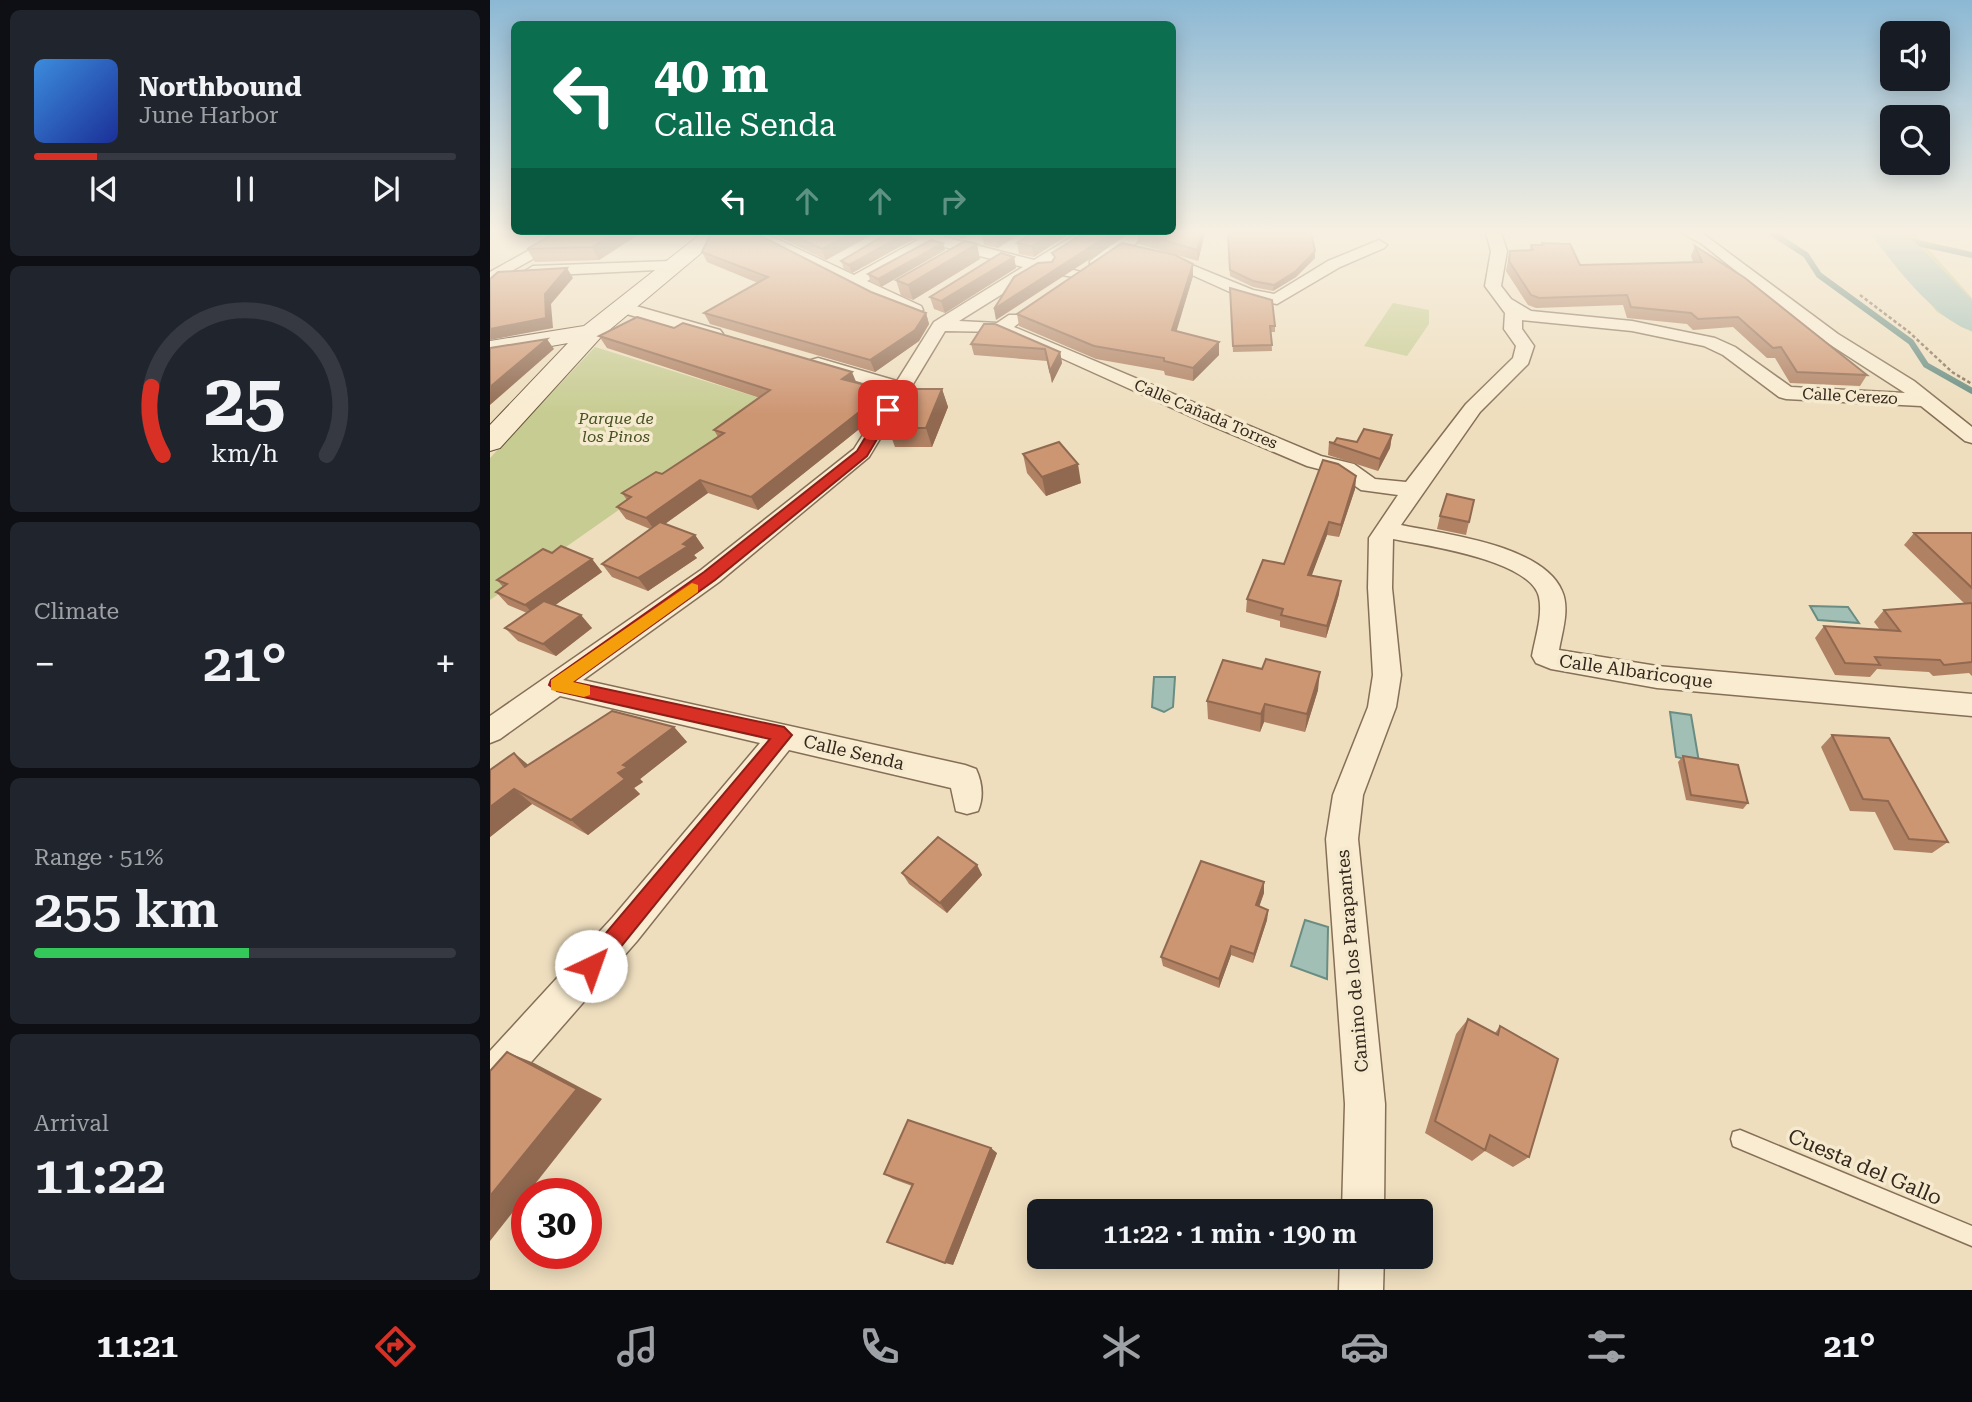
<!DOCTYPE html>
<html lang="en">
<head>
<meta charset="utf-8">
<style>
	body { margin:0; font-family:"Roboto Serif",serif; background:#20242c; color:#f1f3f6; height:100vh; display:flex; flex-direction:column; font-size:26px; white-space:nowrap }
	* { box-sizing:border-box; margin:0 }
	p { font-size:23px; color:#9ea1a6 }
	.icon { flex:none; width:38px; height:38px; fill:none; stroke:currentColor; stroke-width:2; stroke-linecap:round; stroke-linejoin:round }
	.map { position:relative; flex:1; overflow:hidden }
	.details { display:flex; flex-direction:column; gap:10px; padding:10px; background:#0d0f14; width:490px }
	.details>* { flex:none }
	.top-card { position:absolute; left:21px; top:21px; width:665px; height:214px; border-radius:10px; box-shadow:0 4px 18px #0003; background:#0b6e4f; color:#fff; overflow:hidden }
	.fabs { position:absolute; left:1390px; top:21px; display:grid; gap:14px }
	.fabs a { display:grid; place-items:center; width:70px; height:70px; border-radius:10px; background:#171b24; box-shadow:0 4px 18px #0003; font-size:35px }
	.speed { position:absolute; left:21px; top:1178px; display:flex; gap:14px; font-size:35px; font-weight:700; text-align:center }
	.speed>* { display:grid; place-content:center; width:91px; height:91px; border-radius:50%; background:#171b24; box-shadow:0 4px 18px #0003; line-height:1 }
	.speed .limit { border:10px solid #d22; background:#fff; color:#111 }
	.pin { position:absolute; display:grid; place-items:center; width:60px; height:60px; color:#fff; margin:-30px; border-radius:14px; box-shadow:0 4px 10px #0006 }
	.me { position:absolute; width:77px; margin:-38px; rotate:42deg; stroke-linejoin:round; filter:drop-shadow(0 0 5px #0008) }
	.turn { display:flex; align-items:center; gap:24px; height:147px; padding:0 28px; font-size:32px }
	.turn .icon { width:91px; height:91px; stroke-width:2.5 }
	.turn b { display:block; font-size:49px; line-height:60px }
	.lanes { display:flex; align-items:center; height:66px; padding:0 28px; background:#0003; justify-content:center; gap:35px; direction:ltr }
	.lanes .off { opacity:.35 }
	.big { font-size:52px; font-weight:600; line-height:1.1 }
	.details .tile { flex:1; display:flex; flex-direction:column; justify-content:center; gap:10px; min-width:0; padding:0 24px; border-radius:10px; background:#20242c }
	.details .dial { align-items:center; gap:0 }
	.dial svg { height:182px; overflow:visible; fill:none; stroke:#363941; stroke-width:7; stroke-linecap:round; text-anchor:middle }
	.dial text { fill:#f1f3f6; stroke:none }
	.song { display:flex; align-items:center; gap:21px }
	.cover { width:84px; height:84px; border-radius:10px; background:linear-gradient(135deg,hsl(210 70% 55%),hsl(230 70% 35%)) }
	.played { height:7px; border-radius:4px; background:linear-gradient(90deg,#d93025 15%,#363941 15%) }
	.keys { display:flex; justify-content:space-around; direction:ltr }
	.heat { display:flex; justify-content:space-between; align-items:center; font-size:38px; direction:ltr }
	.charge { height:10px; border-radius:5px; background:linear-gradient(90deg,#34c759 51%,#363941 0) }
	.trip { position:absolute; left:537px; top:1199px; width:406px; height:70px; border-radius:10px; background:#171b24; box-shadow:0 4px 18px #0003; font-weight:600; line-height:70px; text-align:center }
	.tabs { display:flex; height:112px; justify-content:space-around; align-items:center; background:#090b0e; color:#9ea1a6 }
	.tabs .icon { width:49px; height:49px }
	.tabs .on { color:#d93025 }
	.tabs b { font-size:32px; color:#f1f3f6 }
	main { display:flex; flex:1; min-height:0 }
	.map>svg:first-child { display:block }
</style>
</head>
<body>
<main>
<section class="details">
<div class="tile">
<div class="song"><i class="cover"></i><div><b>Northbound</b><p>June Harbor</p></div></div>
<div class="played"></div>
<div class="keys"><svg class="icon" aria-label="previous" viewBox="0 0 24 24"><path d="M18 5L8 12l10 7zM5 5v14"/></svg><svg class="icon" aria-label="pause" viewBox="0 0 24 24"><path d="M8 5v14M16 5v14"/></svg><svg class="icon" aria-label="next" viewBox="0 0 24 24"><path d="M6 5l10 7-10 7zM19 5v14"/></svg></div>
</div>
<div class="tile dial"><svg viewBox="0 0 100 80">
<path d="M14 69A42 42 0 1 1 86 69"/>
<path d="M14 69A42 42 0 0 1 9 39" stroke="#d93025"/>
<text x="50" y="56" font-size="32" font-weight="700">25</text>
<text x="50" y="72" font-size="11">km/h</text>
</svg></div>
<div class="tile"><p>Climate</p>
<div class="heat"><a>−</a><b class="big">21°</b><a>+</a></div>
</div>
<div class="tile"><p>Range · 51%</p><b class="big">255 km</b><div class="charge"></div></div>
<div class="tile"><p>Arrival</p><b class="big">11:22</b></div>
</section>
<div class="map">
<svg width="1482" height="1290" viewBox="0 0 1482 1290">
	<rect width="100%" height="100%" fill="#eedebe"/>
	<!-- green -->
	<g fill="#c7cc92">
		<path d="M1381 233H1424L1482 298V332L1447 312 1400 251Z"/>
		<path d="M903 303 939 310V324L917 356 874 346Z"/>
		<path d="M105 347 283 402 0 600V458Z"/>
	</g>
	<!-- water -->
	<g fill="#a2bfb6" stroke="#698d83" stroke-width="2">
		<path d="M1320 606 1358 607 1369 623 1328 620Z"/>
		<path d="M664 677H685L683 707 674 712 662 707Z"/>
		<path d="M1180 712 1201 715 1209 762 1186 757Z"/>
		<path d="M815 920 838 927 837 979 801 966Z"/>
	</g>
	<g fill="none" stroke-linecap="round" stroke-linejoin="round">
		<!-- stream -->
		<g stroke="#698d83" stroke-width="6">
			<path d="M1282 233 1316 255 1329 275 1421 342 1436 365 1482 391"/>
			<path d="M1400 237 1482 255"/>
		</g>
		<!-- river -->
		<path fill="#a2bfb6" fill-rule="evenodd" d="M1381 233H1416L1482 300V331C1448 322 1401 263 1381 233Z"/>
		<!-- lane casing -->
		<g stroke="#866f57" stroke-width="3">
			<path id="lane" d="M1250 1130 1482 1226V1246L1243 1146 1241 1139 1243 1132Z"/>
		</g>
		<!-- street casing -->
		<g stroke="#866f57" stroke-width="3">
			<g id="street">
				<path d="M70 233H89L0 283V272Z"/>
				<path d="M254 233H274L364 275 428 240 411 233H454V237L544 260 585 235H595V241L560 264 595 273V279L549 271 469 321 507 323 519 315H531L534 319 524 327 831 456 864 464 885 479 916 482 976 404 1023 358 1026 346 1014 329 1015 313 995 286 1001 251 996 233H1011L1017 251 1011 286 1021 299 1041 311 1142 321 1225 338 1245 347 1301 387 1415 393 1336 342 1212 244 1192 233H1212L1348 334 1424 381 1482 427V443L1475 441 1431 406 1296 399 1289 397 1233 355 1214 346 1142 331 1032 320V329L1044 346 1038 364 990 412 911 525C954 534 1053 545 1072 591 1080 609 1072 632 1069 650L1167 666 1482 694V716L1167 688 1061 669 1046 663 1042 656C1045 638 1053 616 1049 597 1041 560 934 545 903 539L902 588 911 675 906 707 873 795 868 839 895 1104 894 1211H852L855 1104 836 839 843 795 878 707 883 675 878 588 879 538 908 495 871 490 848 474 817 466 713 422 514 332 455 331 379 457 229 582 93 680 475 765 486 769C492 782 494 797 488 811L477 814 466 811 461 788 299 750 147 941 14 1093 0 1098V1051L123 917 270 743 70 696 10 739 0 743V716L211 570 364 449 401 391 321 368 319 364 321 360 328 358 407 381 444 322 533 267 443 244 377 281 431 306 433 310 425 315Z"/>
				<path d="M638 233H653C647 247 616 271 600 267V261Z"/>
				<path d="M889 240 897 245 894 248 850 267 787 304 751 297 662 257 665 254H675L763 290 784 294 838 261Z"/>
				<path d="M181 261 189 266 187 269 43 276 35 271 43 266Z"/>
				<path d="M132 302 230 330 233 334 224 339 126 311 124 307Z"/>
				<path d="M850 1256H894L893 1290H849Z"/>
			</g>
		</g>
		<!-- secondary casing -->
		<g stroke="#68503a" stroke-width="2">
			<path id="secondary" d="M212 233H235L111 337 10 448 0 451V425L78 343 0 357V341L94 326Z"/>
		</g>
		<!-- path -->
		<path stroke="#866f57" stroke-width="2.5" stroke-dasharray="3.5 2.5" stroke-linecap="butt" d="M1370 295 1419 332 1462 372 1482 384"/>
		<!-- lane -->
		<use href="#lane" fill="#f9ecd1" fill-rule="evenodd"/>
		<!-- street -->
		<use href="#street" fill="#f9ecd1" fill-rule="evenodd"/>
		<!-- secondary -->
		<use href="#secondary" fill="#f9ecd1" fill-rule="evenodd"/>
	</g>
	<!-- wall -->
	<g fill="#b08163">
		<path d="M151 233 109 260 45 262 37 249Z"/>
		<path d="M281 233H385L336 260Z"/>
		<path d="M398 233H420L422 240 362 273 354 269 351 261Z"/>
		<path d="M455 233H483L473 239 457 236Z"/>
		<path d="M531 233 508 248 494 245 492 234Z"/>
		<path d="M542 233 544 257 529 254 527 243Z"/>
		<path d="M646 233H715L708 261 648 244V235Z"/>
		<path d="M738 236 825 251V258L806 277 783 291 763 287 740 276Z"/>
		<path d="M453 243 455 250 391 287 381 282 378 274Z"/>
		<path d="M1052 243 1090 265 1203 262 1201 256 1205 246 1377 375 1370 386 1300 383 1285 358H1277L1243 327 1203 330 1197 324 1137 318 1133 305 1046 308 1038 305 1016 271 1020 251H1039L1041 245H1051Z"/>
		<path d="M212 252 381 292 436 313 439 324 429 341 385 372 220 324 214 313 268 283 217 262Z"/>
		<path d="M524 257 526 268 455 313 444 309 440 297Z"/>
		<path d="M490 259 423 300 411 296 406 280Z"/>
		<path d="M703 264V276L686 331 729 355 703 381 675 375 674 371 606 359 529 326 527 314Z"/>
		<path d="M740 288 785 326V332H781L782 351 743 352Z"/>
		<path d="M494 324 570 352 572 363 562 383 557 361 484 355 481 344Z"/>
		<path d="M184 328 367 383 392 401 378 422 268 510 218 493 175 524 205 535 214 548 204 555 207 558 158 591 122 577 112 564 160 529 136 519 127 507 137 500 132 493 172 474 228 437 224 430 270 398 117 348 109 336Z"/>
		<path d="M452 389 458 407 442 447H405L398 428Z"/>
		<path d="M902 435 900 448 888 471 838 455 839 442 844 443 867 442Z"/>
		<path d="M533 454 591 483 556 496 537 473Z"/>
		<path d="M866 476 865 489 849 537 837 535 821 576 849 594 836 638 790 627V621L756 612 757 599 794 564Z"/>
		<path d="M950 516 979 522 976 535 947 529Z"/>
		<path d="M1424 533H1482V676L1479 673 1443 676 1439 672 1387 669 1380 677 1345 675 1325 638 1334 626 1390 630 1384 622 1394 610 1474 603 1414 545Z"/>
		<path d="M62 553 102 559 112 572 65 605 102 628 66 656 28 641 15 628 37 613 18 605 6 592 13 587 7 580Z"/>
		<path d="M772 669 828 690 815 732 774 722 770 732 718 719 717 701Z"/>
		<path d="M184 727 197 742 150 779 153 782 144 788 150 794 98 835 42 804 0 837V770L24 753 38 765Z"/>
		<path d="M1342 735 1458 842 1442 853 1404 850 1385 812 1360 811 1331 747Z"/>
		<path d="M1193 756 1258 803 1253 809 1196 800 1188 762Z"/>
		<path d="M487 865 492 875 457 913 419 884 412 873Z"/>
		<path d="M774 893 769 906 778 910 777 920 763 963 741 955 729 988 673 966 671 957Z"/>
		<path d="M978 1019 1005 1033 1010 1026 1039 1157 1023 1167 995 1151 982 1161 935 1133 966 1034Z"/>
		<path d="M507 1153 463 1265 422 1186 403 1179 394 1174Z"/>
	</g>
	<!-- shaded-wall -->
	<g fill="#906950">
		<path d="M124 233H151L109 260 102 247Z"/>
		<path d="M362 233H385L336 260 332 249Z"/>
		<path d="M417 233H420L422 240 362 273 359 265Z"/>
		<path d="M471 233H483L473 239Z"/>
		<path d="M512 233H531L508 248 505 238Z"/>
		<path d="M563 233H581L544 257 542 246Z"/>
		<path d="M622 233H640L506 320 504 309Z"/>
		<path d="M712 233H715L708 261 707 250Z"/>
		<path d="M453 243 455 250 391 287 388 279Z"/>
		<path d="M487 244 490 259 423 300 418 285Z"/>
		<path d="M825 251V258L806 277 783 291 784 285Z"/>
		<path d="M524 257 526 268 455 313 451 301Z"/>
		<path d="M703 264V276L683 343 682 330Z"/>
		<path d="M77 268 83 278 61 304 63 328 0 340V329L55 294Z"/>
		<path d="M436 313 439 324 429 341 385 372 380 360Z"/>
		<path d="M57 339 64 349 0 405V387Z"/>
		<path d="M729 342V355L703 381V368Z"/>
		<path d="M570 352 572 363 562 383 560 371Z"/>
		<path d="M362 372 367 384 352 379Z"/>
		<path d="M387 388 392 401 378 422 268 510 261 497Z"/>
		<path d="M452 389 458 407 442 447 436 428Z"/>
		<path d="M902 435 900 448 888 471 890 459Z"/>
		<path d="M588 464 591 483 556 496 552 477Z"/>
		<path d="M866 476 865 489 849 537 851 525Z"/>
		<path d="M210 480 218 493 165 531 156 518Z"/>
		<path d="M839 522 837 535 817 588 818 575Z"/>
		<path d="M205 535 214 548 204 555 207 558 158 591 148 578Z"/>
		<path d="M102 559 112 572 47 618 35 605Z"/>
		<path d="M851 581 849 594 836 638 837 626Z"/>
		<path d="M91 615 102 628 66 656 53 644Z"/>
		<path d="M830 672 828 690 815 732 817 714Z"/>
		<path d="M775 704 774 722 770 732 771 714Z"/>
		<path d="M184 727 197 742 150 779 153 782 144 788 150 794 98 835 81 820 128 773 133 765Z"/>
		<path d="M24 753 42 768 35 767Z"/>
		<path d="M24 789 42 804 0 837V807Z"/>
		<path d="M487 865 492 875 457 913 450 903Z"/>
		<path d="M774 882V893L766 916V905Z"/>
		<path d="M778 910 777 920 763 963 764 954Z"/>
		<path d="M741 946V955L729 988V979Z"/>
		<path d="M17 1052 44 1063 112 1099 0 1241V1196Z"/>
		<path d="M501 1148 507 1153 463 1265 455 1263Z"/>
	</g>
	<!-- building -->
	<g fill="#cd9673" stroke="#906950" stroke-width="2">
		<path d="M65 233H124L102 247 37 249Z"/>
		<path d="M221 233H265L381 292 436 313 425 330 380 360 214 313 278 277 212 252Z"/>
		<path d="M299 233H362L332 249Z"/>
		<path d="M398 233H417L359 265 351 261Z"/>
		<path d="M493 233H512L505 238 492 234Z"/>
		<path d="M542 233H563L542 246 527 243Z"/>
		<path d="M594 233H622L504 309 524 277 548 263 562 262 565 257 562 253Z"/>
		<path d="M649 233H712L707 250Z"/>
		<path d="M740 233H821L825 251 806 271 784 285 763 281 740 270 738 236Z"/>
		<path d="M441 240 453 243 388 279 378 274Z"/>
		<path d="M475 241 487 244 418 285 406 280Z"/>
		<path d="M632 243 685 255 703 264 682 330 729 342 703 368 674 361V358L604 346 527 314Z"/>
		<path d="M1052 243 1080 244 1090 265 1212 262 1205 246 1255 278 1377 375 1307 372 1291 347 1283 348 1248 317 1208 319 1201 313 1141 307 1137 295 1049 298 1041 295 1019 261 1020 251 1043 250 1041 245H1053Z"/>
		<path d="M511 253 524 257 451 301 440 297Z"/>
		<path d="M77 268 55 294 56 318 0 329V279L8 272Z"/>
		<path d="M740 288 782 300 785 326H780L782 345 743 346Z"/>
		<path d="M147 317 184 328 193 323 362 372 352 379 387 388 373 409 261 497 210 480 156 518 127 507 141 497 132 493 166 472 172 474 234 433 224 430 280 390 109 336Z"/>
		<path d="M494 324H505L570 352 560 371 555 349 481 344Z"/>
		<path d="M57 339 0 387V348Z"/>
		<path d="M417 389H452L436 428H398Z"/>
		<path d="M874 429 902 435 890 459 839 442 844 443 847 438 867 442Z"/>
		<path d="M569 442 588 464 552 477 533 454Z"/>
		<path d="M833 460 848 464 866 476 851 525 839 522 818 575 851 581 837 626 791 615 793 609 757 599 773 560 794 564Z"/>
		<path d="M957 494 984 500 979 522 950 516Z"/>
		<path d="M170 522 205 535 193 544 198 546 148 578 112 564Z"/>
		<path d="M1424 533H1482V588Z"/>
		<path d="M71 546 102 559 35 605 6 592 17 584 7 580 53 549 62 553Z"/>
		<path d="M54 601 91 615 53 644 15 628Z"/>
		<path d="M1482 603V662L1454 665 1450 660 1385 657 1390 665 1355 663 1334 626 1410 631 1394 610Z"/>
		<path d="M776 659 830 672 817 714 775 704 771 714 717 701 733 660 772 669Z"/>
		<path d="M122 711 184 727 133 765 138 767 128 773 135 779 81 820 24 789 0 807V770L24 753 35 767Z"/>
		<path d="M1342 735 1399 738 1458 842 1419 839 1398 801 1373 799Z"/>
		<path d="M1193 756 1248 765 1258 803 1201 795Z"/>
		<path d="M448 837 487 865 450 903 412 873Z"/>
		<path d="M711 861 774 882 766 905 778 910 764 954 741 946 729 979 671 957Z"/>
		<path d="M978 1019 1008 1035 1010 1026 1068 1059 1039 1157 1000 1135 995 1150 945 1121Z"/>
		<path d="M17 1052 87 1089 0 1196V1071Z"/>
		<path d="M418 1120 501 1148 455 1263 397 1242 423 1184 394 1174Z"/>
	</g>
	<!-- sky -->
	<linearGradient id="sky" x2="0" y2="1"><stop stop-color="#8cb8d4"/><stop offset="0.56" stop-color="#f7f0e2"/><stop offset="1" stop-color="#f7f0e2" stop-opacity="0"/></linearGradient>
	<rect width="1482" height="414" fill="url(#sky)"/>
	<!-- route -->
	<path fill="#d93025" stroke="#8d1f18" stroke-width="2" d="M398 406 404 410 377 456 225 580 83 682 294 727 302 735 109 974 101 977 94 974 90 966 94 959 280 739 67 691 59 685 61 680 214 572 367 451 392 410Z"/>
	<!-- slow -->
	<path fill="#f59e0b" d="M202 583 208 585V592L83 682 100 686V695L94 697 61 690V680Z"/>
	<g text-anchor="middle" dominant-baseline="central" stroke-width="7" stroke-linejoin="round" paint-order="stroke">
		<!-- far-street labels -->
		<g font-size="16" fill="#35271c" stroke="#f5e9ce">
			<text transform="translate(1360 396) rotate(3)">Calle Cerezo</text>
			<text transform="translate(716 414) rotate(23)">Calle Cañada Torres</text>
		</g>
		<!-- far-park labels -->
		<g font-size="16" font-style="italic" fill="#475222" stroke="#f5e9ce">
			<text x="126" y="418">Parque de<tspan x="126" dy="18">los Pinos</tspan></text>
		</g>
		<!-- street labels -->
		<g font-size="18" fill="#35271c" stroke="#f5e9ce">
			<text transform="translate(1146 671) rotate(8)">Calle Albaricoque</text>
			<text transform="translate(364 752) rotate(13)">Calle Senda</text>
			<text transform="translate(862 961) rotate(-95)">Camino de los Parapantes</text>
		</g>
		<!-- near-street labels -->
		<g font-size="21" fill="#35271c" stroke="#f5e9ce">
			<text transform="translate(1375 1167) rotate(23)">Cuesta del Gallo</text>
		</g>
	</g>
</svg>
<div class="fabs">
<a><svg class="icon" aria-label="sound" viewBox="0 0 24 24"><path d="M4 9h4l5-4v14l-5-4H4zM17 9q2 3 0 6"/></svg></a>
<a><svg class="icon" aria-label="search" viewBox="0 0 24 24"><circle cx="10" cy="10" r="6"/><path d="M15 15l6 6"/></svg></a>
</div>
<div class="speed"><div class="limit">30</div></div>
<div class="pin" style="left:398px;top:410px;background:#d93025"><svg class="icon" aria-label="arrive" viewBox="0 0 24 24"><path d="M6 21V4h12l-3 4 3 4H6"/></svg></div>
<svg class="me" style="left:101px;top:966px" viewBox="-20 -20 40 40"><circle r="19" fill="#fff"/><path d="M0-13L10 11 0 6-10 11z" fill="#d93025"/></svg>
<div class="trip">11:22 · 1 min · 190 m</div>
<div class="top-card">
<div class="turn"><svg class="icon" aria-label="left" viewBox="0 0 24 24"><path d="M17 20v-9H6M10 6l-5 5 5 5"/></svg><div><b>40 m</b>Calle Senda</div></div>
<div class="lanes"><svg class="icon" aria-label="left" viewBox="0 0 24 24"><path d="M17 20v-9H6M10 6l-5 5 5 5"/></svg><svg class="icon off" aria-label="ahead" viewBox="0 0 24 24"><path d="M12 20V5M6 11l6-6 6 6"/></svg><svg class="icon off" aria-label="ahead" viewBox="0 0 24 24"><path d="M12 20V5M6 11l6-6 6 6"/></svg><svg class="icon off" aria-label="right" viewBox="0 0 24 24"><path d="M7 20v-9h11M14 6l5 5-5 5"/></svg></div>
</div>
</div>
</main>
<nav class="tabs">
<b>11:21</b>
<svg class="icon on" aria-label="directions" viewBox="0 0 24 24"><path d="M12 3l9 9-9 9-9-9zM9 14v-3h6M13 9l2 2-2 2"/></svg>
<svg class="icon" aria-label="music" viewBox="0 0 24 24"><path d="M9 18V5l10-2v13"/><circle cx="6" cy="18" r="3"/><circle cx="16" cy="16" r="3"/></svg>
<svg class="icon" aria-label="phone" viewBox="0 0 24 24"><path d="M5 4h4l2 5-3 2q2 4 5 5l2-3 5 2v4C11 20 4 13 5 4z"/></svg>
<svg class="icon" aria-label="climate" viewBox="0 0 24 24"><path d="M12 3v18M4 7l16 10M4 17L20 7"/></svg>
<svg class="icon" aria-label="car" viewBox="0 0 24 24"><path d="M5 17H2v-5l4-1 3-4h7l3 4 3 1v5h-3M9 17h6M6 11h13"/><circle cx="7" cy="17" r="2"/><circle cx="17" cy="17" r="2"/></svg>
<svg class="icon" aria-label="filters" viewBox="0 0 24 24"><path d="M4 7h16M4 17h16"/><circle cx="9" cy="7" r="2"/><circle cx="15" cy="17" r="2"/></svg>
<b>21°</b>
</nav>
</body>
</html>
